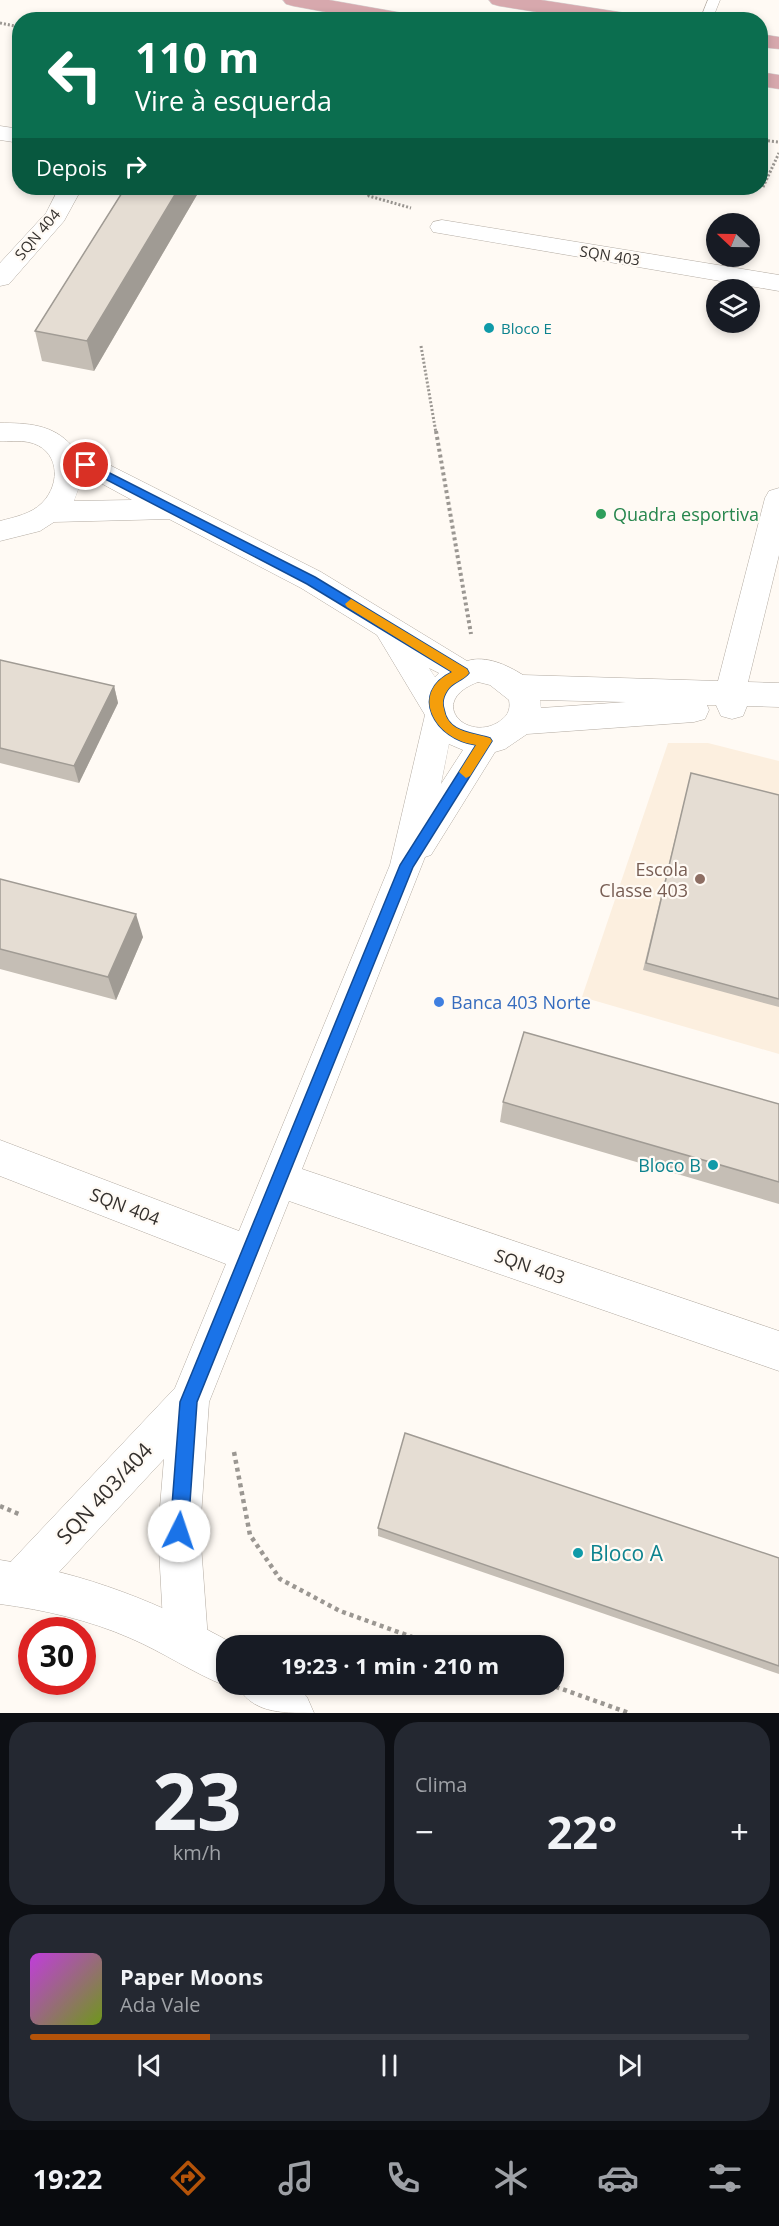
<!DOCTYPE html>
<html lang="pt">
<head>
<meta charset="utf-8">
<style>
	body { margin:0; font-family:"Open Sans",sans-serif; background:#242831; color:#f1f3f6; height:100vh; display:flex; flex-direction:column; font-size:22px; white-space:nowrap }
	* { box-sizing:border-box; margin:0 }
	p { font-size:20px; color:#9ea1a6 }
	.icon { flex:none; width:33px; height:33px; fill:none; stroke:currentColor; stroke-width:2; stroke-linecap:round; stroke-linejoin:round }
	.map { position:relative; height:1713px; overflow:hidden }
	.panel { display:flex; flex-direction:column; gap:9px; padding:9px; background:#0d0f14; flex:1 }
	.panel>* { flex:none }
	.banner { position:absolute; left:12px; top:12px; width:756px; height:183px; border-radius:24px; box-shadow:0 3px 9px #0003; background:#0b6e4f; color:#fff; overflow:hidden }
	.needle { width:39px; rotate:292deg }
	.fabs { position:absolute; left:706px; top:213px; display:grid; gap:12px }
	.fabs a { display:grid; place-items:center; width:54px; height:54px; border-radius:50%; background:#171b24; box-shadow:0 3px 9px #0003; font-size:30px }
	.speed { position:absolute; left:18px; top:1617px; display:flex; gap:12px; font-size:30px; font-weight:700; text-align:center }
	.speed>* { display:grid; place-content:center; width:78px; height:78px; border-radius:50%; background:#171b24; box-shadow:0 3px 9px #0003; line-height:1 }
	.speed .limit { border:9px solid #d22; background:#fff; color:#111 }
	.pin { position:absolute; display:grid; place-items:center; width:51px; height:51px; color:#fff; margin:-26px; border:3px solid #fff; border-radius:50%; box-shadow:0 2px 6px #0007 }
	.me { position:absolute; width:66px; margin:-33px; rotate:4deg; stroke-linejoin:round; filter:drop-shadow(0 0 4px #0008) }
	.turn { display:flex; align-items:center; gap:21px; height:126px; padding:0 24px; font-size:27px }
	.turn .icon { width:78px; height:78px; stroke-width:2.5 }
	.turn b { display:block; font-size:42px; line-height:51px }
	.then { display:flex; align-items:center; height:57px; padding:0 24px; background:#0003; gap:12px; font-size:22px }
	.big { font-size:45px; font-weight:700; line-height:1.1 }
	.panel .tile { flex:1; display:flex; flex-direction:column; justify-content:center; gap:9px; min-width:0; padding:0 21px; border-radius:24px; background:#242831 }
	.panel .dial { align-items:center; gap:0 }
	.dial b { font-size:78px; line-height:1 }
	.song { display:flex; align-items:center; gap:18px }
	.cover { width:72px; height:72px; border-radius:9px; background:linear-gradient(135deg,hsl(290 70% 55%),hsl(80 70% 35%)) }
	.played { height:6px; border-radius:3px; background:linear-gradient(90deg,#b45309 25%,#363941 25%) }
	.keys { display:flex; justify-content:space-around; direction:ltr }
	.heat { display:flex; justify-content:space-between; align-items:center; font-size:33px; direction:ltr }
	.panel .tiles { flex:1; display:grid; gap:9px; grid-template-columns:1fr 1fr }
	.tile:last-child { grid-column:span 2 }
	.trip { position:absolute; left:216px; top:1635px; width:348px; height:60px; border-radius:24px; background:#171b24; box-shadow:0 3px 9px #0003; font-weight:700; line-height:60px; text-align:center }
	.tab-bar { display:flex; height:96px; justify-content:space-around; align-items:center; background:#090b0e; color:#9ea1a6 }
	.tab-bar .icon { width:42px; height:42px }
	.tab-bar .on { color:#b45309 }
	.tab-bar b { font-size:27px; color:#f1f3f6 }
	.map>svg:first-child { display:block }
</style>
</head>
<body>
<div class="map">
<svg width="779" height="1713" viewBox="0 0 779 1713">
	<rect width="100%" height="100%" fill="#fffaf4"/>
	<!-- built -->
	<path fill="#fcefdf" d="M668 743H708L779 761V1054L582 997Z"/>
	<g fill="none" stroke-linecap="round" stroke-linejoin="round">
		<!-- service casing -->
		<g stroke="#b3aba2" stroke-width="1">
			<path id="service" d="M708 0H720L712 20H700Z"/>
		</g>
		<!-- minor casing -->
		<g stroke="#b3aba2" stroke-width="1">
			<g id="minor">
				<path d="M0 126 20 129V143L0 140Z"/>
				<path d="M59 188H82L64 221 9 284 0 286V263L46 213Z"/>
				<path d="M442 220 779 275V291L433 232 430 227 433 222Z"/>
				<path d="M0 423C27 423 53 424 72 446L321 572 467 661C486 655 507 665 523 675L718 681 765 498 769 491 779 488V555L748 682 779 683V707L747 706 743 716 732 719 721 716 716 705H707L709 710 705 719 694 722 527 734 505 749 495 752 431 855 425 857 302 1169 779 1331V1371L289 1201 209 1402 200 1531 208 1640 202 1656 186 1662 170 1656 164 1640 158 1531 164 1459 34 1599 19 1606 4 1599C0 1588 0 1580 4 1569L175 1388 226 1264 0 1176V1140L239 1231 390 865 425 715 377 635 301 588 169 519 54 522 40 531 0 541V521C15 517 31 514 42 503 62 483 59 448 28 442 19 440 9 442 0 441ZM84 474 132 500 74 501ZM429 668 439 673 435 677ZM478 682 490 685 509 700C511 711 507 717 497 723 465 741 427 701 478 682ZM540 700 626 702 541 708ZM449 744 463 750 441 784Z"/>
			</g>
		</g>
		<!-- tertiary casing -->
		<g stroke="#b3aba2" stroke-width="1">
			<g id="tertiary">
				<path d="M0 1560C85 1573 162 1603 237 1646H226V1684H230L226 1686C193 1673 163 1652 130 1638 89 1620 45 1610 0 1604Z"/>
				<path d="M236 1684H295L307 1697 314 1713C278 1713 252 1713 236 1684Z"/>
			</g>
		</g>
		<!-- primary casing -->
		<g stroke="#d7d6d5" stroke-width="1">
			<g id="primary">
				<path d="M283 0H329L408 14 415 16 418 20H369L293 6 286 4Z"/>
				<path d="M489 0H541L632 14 639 16 642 20H587L499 6 492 4Z"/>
				<path d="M760 34 779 37V49L760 47Z"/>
				<path d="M760 72 779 75V89L760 86Z"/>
			</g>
		</g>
		<!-- path-far2 -->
		<g stroke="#9b9792" stroke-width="3" stroke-dasharray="2 2" stroke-linecap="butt">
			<path d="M0 23 20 27"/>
			<path d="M760 140 779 142"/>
			<path d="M763 187 779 153"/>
			<path d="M364 188 369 196 411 208"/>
			<path d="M750 237 753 222"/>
			<path d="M421 346 436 433"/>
		</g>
		<!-- path-far1 -->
		<path stroke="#9b9792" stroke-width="4" stroke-dasharray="3 3" stroke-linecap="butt" d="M436 431 471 634"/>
		<!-- path -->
		<g stroke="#9b9792" stroke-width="4.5" stroke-dasharray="4 4" stroke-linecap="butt">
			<path d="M234 1452 250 1535 280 1579 340 1611 437 1646"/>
			<path d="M0 1506 21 1515"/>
			<path d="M548 1684 629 1713"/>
		</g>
		<!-- service -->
		<use href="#service" fill="#fff" fill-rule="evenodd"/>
		<!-- minor -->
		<use href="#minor" fill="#fff" fill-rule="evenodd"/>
		<!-- tertiary -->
		<use href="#tertiary" fill="#fff" fill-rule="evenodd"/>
		<!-- primary -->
		<use href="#primary" fill="#d7a8ad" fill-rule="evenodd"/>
	</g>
	<!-- wall -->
	<g fill="#c5beb5">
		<path d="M125 188H201L94 371 42 361 35 331Z"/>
		<path d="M0 660 114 686 118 703 79 783 0 763Z"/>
		<path d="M691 773 779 795V1007L643 970Z"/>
		<path d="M0 879 143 937 116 1000 0 969Z"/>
		<path d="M503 1102 779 1104V1204L500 1122Z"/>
		<path d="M378 1528 779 1558V1674L378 1536Z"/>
	</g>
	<!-- shaded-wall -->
	<g fill="#a09b94">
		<path d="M179 188H201L94 371 87 341Z"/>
		<path d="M114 686 118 703 79 783 74 766Z"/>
		<path d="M136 914 143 937 116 1000 108 977Z"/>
	</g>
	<!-- building -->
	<g fill="#e5ddd3" stroke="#a09b94" stroke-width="1.5">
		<path d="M125 188H179L87 341 35 331Z"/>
		<path d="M0 660 114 686 74 766 0 748Z"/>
		<path d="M691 773 779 795V999L646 963Z"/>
		<path d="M0 879 136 914 108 977 0 949Z"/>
		<path d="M524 1032 779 1104V1182L503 1102Z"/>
		<path d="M405 1433 779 1558V1666L378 1528Z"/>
	</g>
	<!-- route -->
	<path fill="#1a73e8" stroke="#114b97" stroke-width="1.5" d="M86 461 315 577 467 669 469 673C463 681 452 682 447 691 443 697 442 703 444 709 448 733 472 732 490 738L492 741 413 867 197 1402 188 1531 185 1537 179 1540 173 1537 170 1531 180 1402 400 865 476 745C435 740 408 693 452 672L307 584 82 467 81 465Z"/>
	<!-- slow -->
	<path fill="#f59e0b" d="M351 599 467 669 469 673C463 681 452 682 447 691 443 697 442 703 444 709 448 733 472 732 490 738L492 741 470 776 466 778 459 772 476 745C435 740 408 693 452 672L347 607 345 604Z"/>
	<!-- markers -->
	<g fill="#0f9aa8" stroke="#fffaf4" stroke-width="2">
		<circle cx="489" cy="328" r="6"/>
		<circle cx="713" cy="1165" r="6"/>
		<circle cx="578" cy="1553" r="6"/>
	</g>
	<circle fill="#2e9e5b" stroke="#fffaf4" stroke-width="2" cx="601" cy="514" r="6"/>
	<circle fill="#8d6e63" stroke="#fffaf4" stroke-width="2" cx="700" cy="879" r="6"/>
	<circle fill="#3f7fe0" stroke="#fffaf4" stroke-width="2" cx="439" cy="1002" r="6"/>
	<g text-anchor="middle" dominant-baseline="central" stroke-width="4.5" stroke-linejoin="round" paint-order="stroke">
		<!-- far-street labels -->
		<g font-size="15" fill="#35312e" stroke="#fffaf4">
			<text transform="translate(37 234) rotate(-50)">SQN 404</text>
			<text transform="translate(610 255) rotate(9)">SQN 403</text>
		</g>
		<!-- far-culture labels -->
		<g font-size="15" fill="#0d838f" stroke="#fffaf4" text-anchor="start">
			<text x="501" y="328">Bloco E</text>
		</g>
		<!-- leisure labels -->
		<g font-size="18" fill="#27864d" stroke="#fffaf4" text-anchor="start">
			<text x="613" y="514">Quadra esportiva</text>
		</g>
		<!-- education labels -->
		<g font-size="18" fill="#785e54" stroke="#fffaf4" text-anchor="end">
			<text x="688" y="869">Escola<tspan x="688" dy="21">Classe 403</tspan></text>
		</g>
		<!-- shop labels -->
		<g font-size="18" fill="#366cbe" stroke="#fffaf4" text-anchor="start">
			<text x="451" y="1002">Banca 403 Norte</text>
		</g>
		<!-- culture labels -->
		<g font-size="18" fill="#0d838f" stroke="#fffaf4" text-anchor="end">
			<text x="701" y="1165">Bloco B</text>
		</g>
		<!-- street labels -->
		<g font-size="18" fill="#35312e" stroke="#fffaf4">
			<text transform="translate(125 1206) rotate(21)">SQN 404</text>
			<text transform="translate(530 1266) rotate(19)">SQN 403</text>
		</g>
		<!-- near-street labels -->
		<g font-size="21" fill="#35312e" stroke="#fffaf4">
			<text transform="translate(104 1493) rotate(-47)">SQN 403/404</text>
		</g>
		<!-- near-culture labels -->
		<g font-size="21" fill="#0d838f" stroke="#fffaf4" text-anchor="start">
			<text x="590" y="1553">Bloco A</text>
		</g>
	</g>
</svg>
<div class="fabs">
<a><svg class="needle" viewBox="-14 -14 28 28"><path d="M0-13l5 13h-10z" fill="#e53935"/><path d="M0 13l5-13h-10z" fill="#9ea1a6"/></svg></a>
<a><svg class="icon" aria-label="layers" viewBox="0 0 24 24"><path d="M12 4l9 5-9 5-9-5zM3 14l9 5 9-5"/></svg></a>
</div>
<div class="speed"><div class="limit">30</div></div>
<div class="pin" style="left:86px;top:465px;background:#d93025"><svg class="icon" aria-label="arrive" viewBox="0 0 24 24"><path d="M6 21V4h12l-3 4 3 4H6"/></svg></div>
<svg class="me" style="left:179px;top:1531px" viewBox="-20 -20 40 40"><circle r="19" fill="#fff"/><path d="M0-13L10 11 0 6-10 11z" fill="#1a73e8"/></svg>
<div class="trip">19:23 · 1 min · 210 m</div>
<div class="banner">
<div class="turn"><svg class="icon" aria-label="left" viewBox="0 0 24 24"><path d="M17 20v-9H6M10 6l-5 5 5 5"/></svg><div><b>110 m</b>Vire à esquerda</div></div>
<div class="then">Depois<svg class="icon" aria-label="right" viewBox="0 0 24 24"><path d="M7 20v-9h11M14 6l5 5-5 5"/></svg></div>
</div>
</div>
<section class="panel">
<div class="tiles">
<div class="tile dial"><b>23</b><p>km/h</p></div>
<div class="tile"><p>Clima</p>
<div class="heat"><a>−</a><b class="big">22°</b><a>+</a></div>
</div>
<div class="tile">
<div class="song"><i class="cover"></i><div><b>Paper Moons</b><p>Ada Vale</p></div></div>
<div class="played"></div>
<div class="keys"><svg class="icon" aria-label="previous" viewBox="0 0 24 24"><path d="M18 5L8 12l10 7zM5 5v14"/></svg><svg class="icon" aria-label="pause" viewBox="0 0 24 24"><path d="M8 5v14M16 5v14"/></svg><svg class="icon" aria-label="next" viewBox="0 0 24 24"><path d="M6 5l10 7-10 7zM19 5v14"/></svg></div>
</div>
</div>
</section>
<nav class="tab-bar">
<b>19:22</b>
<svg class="icon on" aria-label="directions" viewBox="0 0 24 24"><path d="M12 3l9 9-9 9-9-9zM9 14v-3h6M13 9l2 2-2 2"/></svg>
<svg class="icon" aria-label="music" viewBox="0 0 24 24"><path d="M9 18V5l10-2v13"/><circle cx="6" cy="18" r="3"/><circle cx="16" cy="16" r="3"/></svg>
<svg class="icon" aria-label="phone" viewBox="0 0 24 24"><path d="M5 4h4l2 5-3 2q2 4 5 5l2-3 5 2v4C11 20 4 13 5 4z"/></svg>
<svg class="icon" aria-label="climate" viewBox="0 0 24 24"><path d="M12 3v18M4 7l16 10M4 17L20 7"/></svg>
<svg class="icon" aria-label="car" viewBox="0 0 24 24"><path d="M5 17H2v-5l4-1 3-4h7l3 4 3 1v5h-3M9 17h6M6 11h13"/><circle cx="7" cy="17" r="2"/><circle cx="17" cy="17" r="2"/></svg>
<svg class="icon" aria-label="filters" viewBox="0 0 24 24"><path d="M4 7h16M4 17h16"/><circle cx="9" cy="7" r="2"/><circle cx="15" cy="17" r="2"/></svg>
</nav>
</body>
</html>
